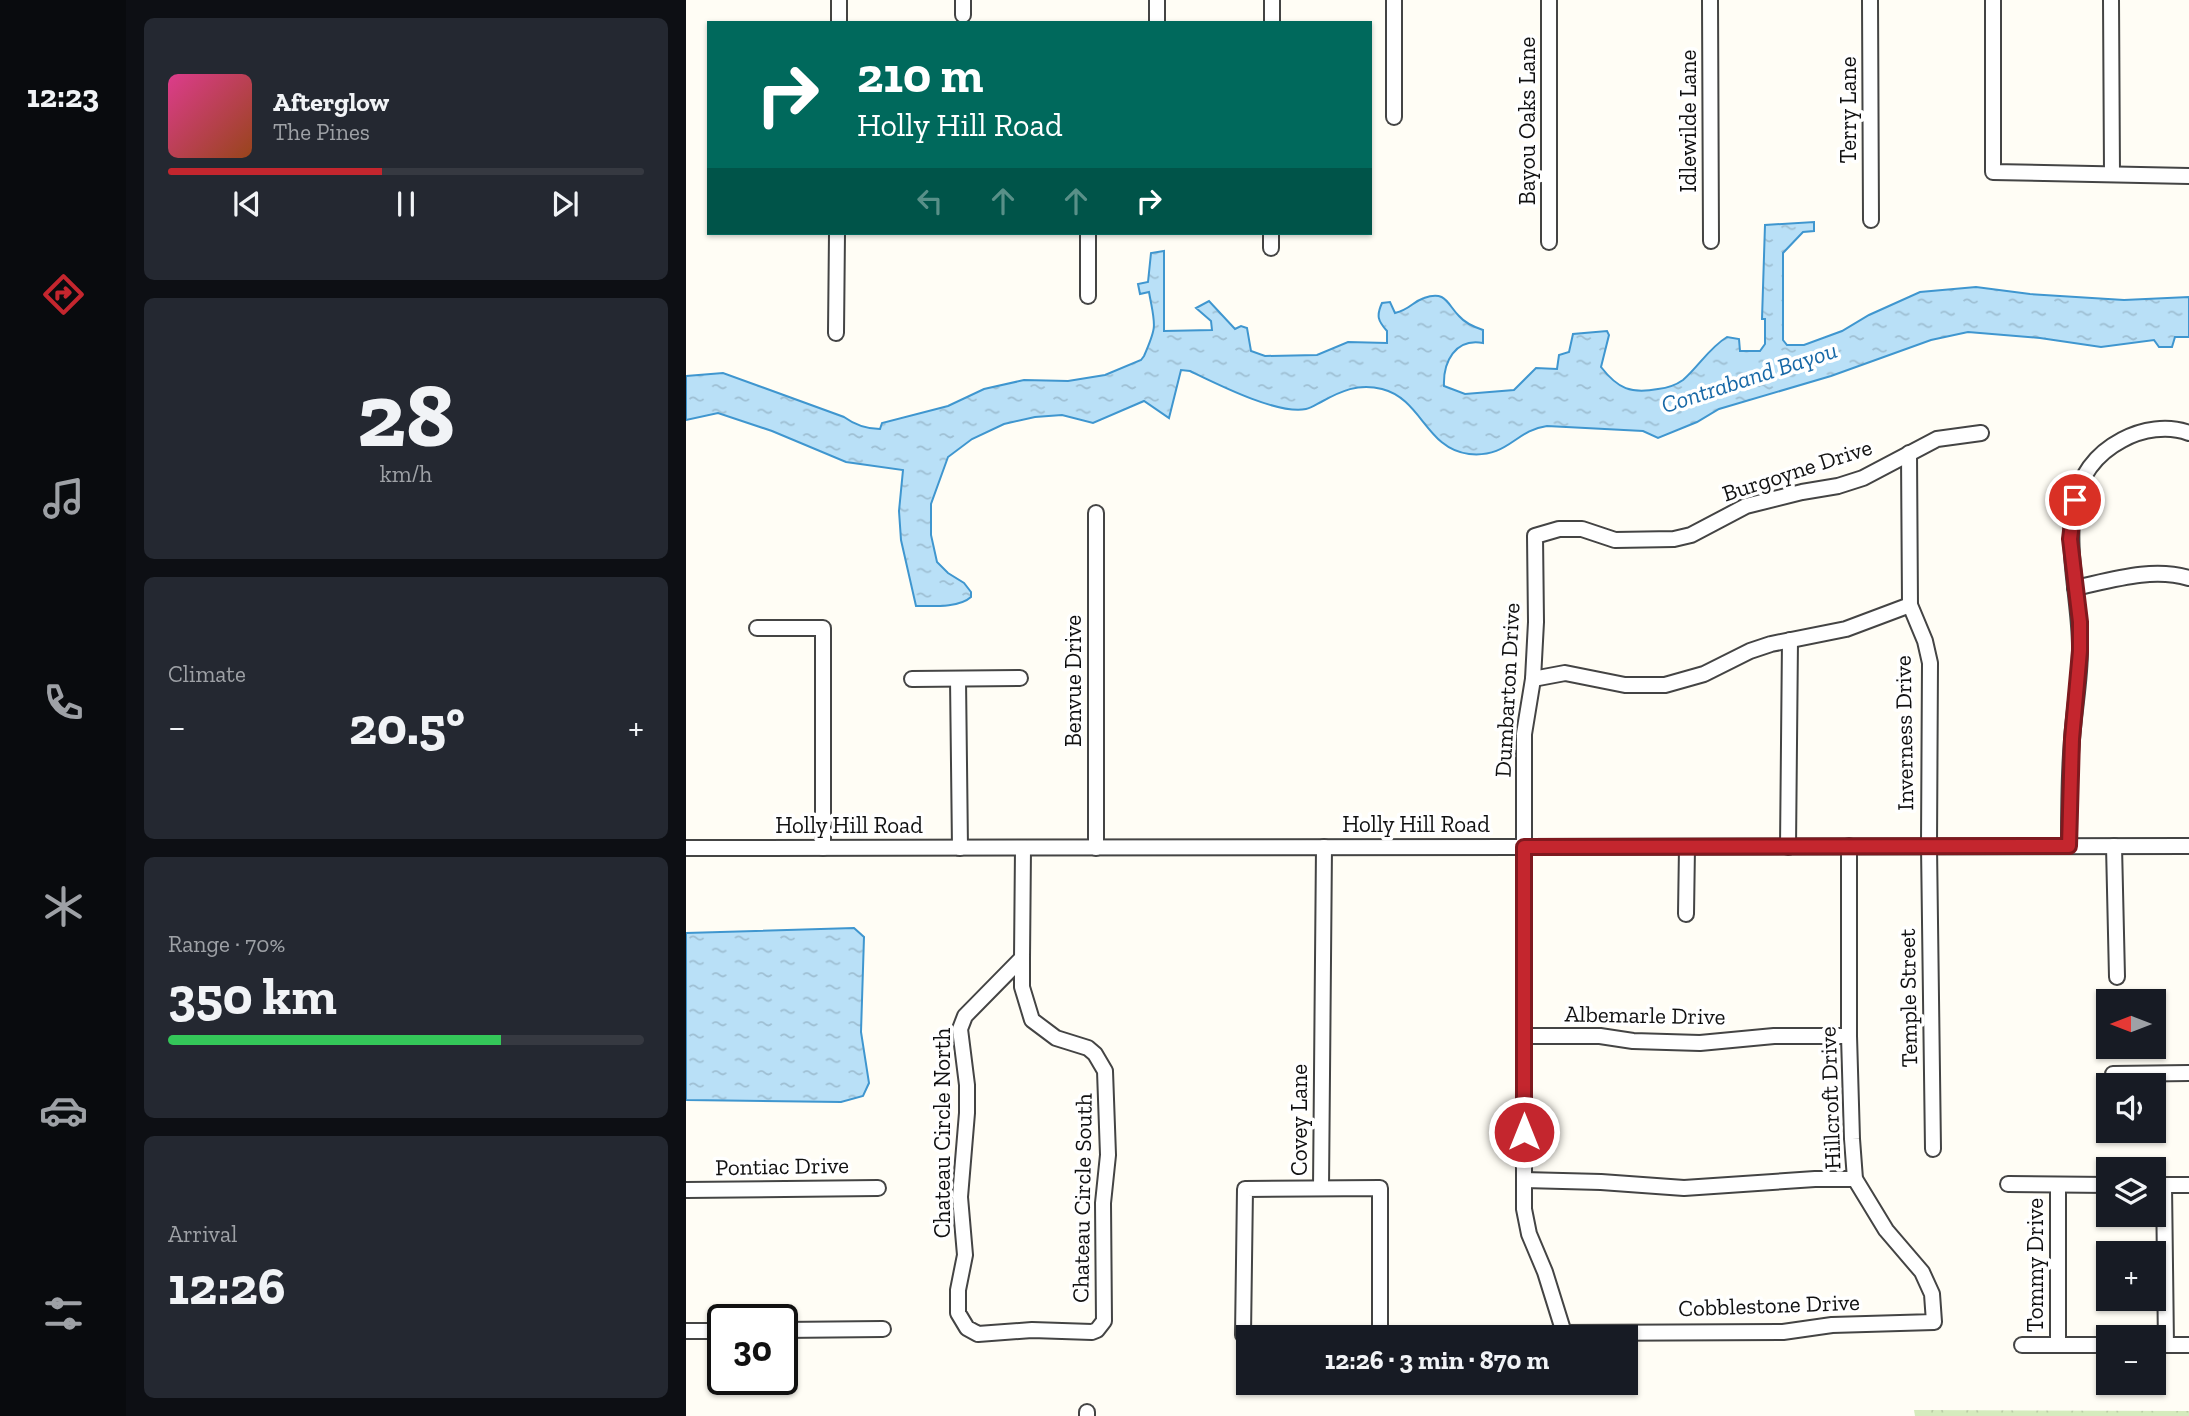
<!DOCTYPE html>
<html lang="en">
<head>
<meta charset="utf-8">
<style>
	body { margin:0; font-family:"Zilla Slab",serif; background:#242831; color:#f1f3f6; height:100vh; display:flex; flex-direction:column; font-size:26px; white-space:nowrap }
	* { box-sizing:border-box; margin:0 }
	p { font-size:23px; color:#9ea1a6 }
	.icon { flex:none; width:38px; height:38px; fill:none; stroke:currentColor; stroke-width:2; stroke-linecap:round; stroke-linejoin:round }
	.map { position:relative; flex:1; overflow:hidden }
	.details { display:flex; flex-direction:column; gap:18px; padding:18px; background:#0d0f14; width:560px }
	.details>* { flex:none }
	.banner { position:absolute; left:21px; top:21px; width:665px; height:214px; border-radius:0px; box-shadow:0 2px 5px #0004; background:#00695c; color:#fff; overflow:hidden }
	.needle { width:46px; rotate:270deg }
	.controls { position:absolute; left:1410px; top:989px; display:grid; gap:14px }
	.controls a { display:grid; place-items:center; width:70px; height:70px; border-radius:0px; background:#171b24; box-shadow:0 2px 5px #0004; font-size:35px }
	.speed { position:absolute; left:21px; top:1304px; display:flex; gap:14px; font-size:35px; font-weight:700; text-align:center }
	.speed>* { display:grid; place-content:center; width:91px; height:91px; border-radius:50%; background:#171b24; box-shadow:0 2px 5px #0004; line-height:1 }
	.speed .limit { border:4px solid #111; border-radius:10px; background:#fff; color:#111 }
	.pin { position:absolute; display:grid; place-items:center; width:60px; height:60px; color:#fff; margin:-30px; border:4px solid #fff; border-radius:50%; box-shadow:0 2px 7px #0007 }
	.me { position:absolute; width:77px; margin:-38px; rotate:0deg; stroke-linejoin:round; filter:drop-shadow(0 0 5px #0008) }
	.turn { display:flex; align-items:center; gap:24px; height:147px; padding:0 35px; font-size:32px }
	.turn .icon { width:91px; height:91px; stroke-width:2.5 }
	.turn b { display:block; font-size:49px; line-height:60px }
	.lanes { display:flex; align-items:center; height:66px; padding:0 35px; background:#0003; justify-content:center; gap:35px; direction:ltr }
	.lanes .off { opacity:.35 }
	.big { font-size:52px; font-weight:800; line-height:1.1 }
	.details .widget { flex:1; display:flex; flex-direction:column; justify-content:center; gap:10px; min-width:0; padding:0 24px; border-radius:10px; background:#242831 }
	.details .dial { align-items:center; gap:0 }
	.dial b { font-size:91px; line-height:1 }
	.song { display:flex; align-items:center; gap:21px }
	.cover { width:84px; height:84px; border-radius:10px; background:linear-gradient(135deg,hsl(330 70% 55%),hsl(20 70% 35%)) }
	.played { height:7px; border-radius:4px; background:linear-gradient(90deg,#c4262e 45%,#363941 45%) }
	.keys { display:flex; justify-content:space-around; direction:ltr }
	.heat { display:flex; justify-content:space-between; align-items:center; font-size:38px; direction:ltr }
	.charge { height:10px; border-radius:5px; background:linear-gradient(90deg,#34c759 70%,#363941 0) }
	.trip { position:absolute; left:550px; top:1325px; width:402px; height:70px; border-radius:0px; background:#171b24; box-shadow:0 2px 5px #0004; font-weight:800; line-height:70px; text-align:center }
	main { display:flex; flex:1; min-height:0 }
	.menu { display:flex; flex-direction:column; width:126px; justify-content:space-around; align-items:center; background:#090b0e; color:#9ea1a6 }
	.menu .icon { width:49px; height:49px }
	.menu .selected { color:#c4262e }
	.menu b { font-size:32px; color:#f1f3f6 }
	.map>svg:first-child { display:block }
</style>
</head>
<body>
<main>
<nav class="menu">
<b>12:23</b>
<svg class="icon selected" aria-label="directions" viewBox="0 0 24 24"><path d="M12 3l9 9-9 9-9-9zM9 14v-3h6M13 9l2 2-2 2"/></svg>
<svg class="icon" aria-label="music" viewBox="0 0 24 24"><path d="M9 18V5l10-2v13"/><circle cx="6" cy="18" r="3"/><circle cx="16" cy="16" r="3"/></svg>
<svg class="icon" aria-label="phone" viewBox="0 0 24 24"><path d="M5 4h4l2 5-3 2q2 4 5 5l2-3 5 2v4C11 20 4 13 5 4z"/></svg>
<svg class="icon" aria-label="climate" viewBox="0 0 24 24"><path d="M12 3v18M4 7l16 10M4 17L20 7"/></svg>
<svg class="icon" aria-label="car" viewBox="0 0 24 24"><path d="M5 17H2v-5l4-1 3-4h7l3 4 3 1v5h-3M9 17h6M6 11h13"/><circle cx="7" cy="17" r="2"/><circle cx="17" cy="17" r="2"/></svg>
<svg class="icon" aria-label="filters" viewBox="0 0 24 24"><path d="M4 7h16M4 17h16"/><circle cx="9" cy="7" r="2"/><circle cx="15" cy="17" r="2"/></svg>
</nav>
<section class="details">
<div class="widget">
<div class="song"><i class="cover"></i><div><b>Afterglow</b><p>The Pines</p></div></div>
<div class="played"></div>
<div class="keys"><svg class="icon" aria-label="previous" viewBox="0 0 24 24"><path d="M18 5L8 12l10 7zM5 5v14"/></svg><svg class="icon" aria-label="pause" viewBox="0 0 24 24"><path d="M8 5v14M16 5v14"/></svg><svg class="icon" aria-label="next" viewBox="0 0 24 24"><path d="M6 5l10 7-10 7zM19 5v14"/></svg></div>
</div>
<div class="widget dial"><b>28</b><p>km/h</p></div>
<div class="widget"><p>Climate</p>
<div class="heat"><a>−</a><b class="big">20.5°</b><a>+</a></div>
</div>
<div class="widget"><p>Range · 70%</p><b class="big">350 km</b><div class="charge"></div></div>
<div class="widget"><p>Arrival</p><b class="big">12:26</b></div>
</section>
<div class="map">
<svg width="1503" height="1416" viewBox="0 0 1503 1416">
	<defs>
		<pattern id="park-crowns" width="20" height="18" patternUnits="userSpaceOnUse" patternTransform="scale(1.75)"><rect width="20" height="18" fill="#d5ebbd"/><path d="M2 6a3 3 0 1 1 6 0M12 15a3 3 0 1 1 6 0" fill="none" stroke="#b6c8a1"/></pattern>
		<pattern id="water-ripples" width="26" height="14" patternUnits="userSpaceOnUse" patternTransform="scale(1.75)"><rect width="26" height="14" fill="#b9e0f7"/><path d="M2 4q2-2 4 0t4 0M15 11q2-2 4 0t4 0" fill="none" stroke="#9ebfd3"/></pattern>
	</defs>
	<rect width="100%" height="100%" fill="#fffdf5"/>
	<!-- park -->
	<path fill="url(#park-crowns)" d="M1228 1410 1503 1411V1416H1229Z"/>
	<!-- water -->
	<g fill="url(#water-ripples)" stroke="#3f96cf" stroke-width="2">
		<path d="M1128 222V231L1117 232 1097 253V340L1101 345H1118L1156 331 1183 315 1234 292 1290 287 1344 294 1438 300 1503 297V337H1489L1486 347H1473L1468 340 1415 347 1354 338 1282 332 1245 340 1145 376 1033 409 1011 422 972 438 957 431 861 426C829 430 823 458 783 454 740 449 736 399 696 389 672 383 655 391 635 402 631 404 625 408 620 409 592 415 531 384 504 371L495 370 483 418 458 401 407 423 376 415 349 417 318 424 286 439 262 457 245 504V535L251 562 262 573 278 583 285 592V597C273 608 246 606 230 606L215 540 213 511 217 470 160 462 86 431 32 413 0 420V376L37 373 158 417C169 425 181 429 194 429L196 423 262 406 298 389 338 380 382 381 419 375 455 360 458 356C472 324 469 326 463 292L454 294 452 284 462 282 465 253 478 251V331L526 330 525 321 510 308 523 301 549 329 555 326 561 328 565 351 579 356 631 355 662 342 701 343V331C692 321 690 316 696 303L704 302 709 313C725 309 726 302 738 298 760 290 761 304 773 316 779 323 788 327 797 330V343C769 338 757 362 758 386L779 394 828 390 850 368 871 369 873 355 883 352 887 334 921 331 923 335 915 367C932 389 945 394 972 389 981 388 990 385 997 380 1013 366 1023 348 1041 337L1053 339 1054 351H1074L1079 344V319H1076L1079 225Z"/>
		<path d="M168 928 178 937 175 1032 183 1083 177 1096 155 1102 0 1100V933Z"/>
	</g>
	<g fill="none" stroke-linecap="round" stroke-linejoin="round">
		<!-- minor casing -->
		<g stroke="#444" stroke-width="18">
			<g id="minor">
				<path d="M471 0V23"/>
				<path d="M863 0V242"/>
				<path d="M1024 0 1025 241"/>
				<path d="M1184 0 1185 220"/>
				<path d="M1307 0V172L1503 176"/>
				<path d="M1425 0 1426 173"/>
				<path d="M277 15V0"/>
				<path d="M153 23V0"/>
				<path d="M586 23V0"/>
				<path d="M708 117V0"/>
				<path d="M402 233V296"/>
				<path d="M585 248V233"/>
				<path d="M150 333 151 233"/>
				<path d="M1223 453 1224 605 1239 641 1244 663 1243 846 1247 1149"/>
				<path d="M410 513V848"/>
				<path d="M1389 588C1426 580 1466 567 1503 578"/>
				<path d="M71 628H137V848"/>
				<path d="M226 679 334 678"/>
				<path d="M272 679 274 848"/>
				<path d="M847 679 879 673 939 685H979L1018 674 1064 651 1085 644 1160 629 1224 605"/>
				<path d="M1163 846V1036L1166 1139 1169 1179 1200 1230 1236 1272 1246 1294 1248 1322 1146 1325 1097 1332 878 1333 859 1272 843 1234 838 1209V734L847 679 850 622 849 536 873 529H896L929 540 988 539 1005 535 1060 506 1116 492 1152 486 1177 478 1251 439 1295 433"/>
				<path d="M1383 846C1383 811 1383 775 1386 740 1388 710 1394 680 1394 649 1395 579 1356 482 1436 440 1456 429 1482 425 1503 433"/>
				<path d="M1428 846 1431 977"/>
				<path d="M1102 847 1104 640"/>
				<path d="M0 848 1503 846"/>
				<path d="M1000 914 1001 847"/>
				<path d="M336 958V987L346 1020 370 1038 402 1048 409 1054 419 1071 422 1155 417 1203 418 1321 411 1330 406 1332 346 1330 292 1334 281 1328 272 1313V1290L279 1255 274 1197 281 1113V1085L274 1029 279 1016 336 958 337 848"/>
				<path d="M838 1036H914L947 1041 1014 1043 1088 1036H1163"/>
				<path d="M1427 1074 1503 1073"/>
				<path d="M838 1180 915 1182 998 1188 1129 1179H1169"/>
				<path d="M1322 1184 1423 1185"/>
				<path d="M1372 1185V1345"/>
				<path d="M1468 1185H1503"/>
				<path d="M1478 1185 1480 1345"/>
				<path d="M635 1188 638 847"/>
				<path d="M0 1190 192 1188"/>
				<path d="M96 1330 197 1329"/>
				<path d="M0 1331H37"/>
				<path d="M557 1335 559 1189 694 1188V1335"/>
				<path d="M1336 1345H1423"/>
				<path d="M1468 1345H1503"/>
				<path d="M401 1416V1412"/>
			</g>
		</g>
		<!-- minor -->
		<use href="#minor" stroke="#fff" stroke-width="14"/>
	</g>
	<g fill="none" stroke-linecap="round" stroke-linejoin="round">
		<!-- route casing -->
		<g stroke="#7f191e" stroke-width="18">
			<path id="route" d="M838 1132V847L1383 846 1386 739 1394 651V622L1384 539 1389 500"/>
		</g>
		<!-- route -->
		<use href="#route" stroke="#c4262e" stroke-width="12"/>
	</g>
	<g text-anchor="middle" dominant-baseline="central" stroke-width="7" stroke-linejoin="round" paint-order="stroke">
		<!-- street labels -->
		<g font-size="23" fill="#111" stroke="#fff">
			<text transform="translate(1162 110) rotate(-90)">Terry Lane</text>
			<text transform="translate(841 121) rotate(-90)">Bayou Oaks Lane</text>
			<text transform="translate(1002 121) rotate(-90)">Idlewilde Lane</text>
			<text transform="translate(1111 470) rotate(-18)">Burgoyne Drive</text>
			<text transform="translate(387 681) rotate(-90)">Benvue Drive</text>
			<text transform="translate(821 690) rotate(-87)">Dumbarton Drive</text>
			<text transform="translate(1218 733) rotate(-91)">Inverness Drive</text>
			<text x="730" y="824">Holly Hill Road</text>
			<text x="163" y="825">Holly Hill Road</text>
			<text transform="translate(1222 998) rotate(-91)">Temple Street</text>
			<text transform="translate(959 1015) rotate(1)">Albemarle Drive</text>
			<text transform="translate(1144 1098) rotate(-92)">Hillcroft Drive</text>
			<text transform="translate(613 1120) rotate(-90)">Covey Lane</text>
			<text transform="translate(256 1133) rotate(-90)">Chateau Circle North</text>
			<text transform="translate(96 1166) rotate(-1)">Pontiac Drive</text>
			<text transform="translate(396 1198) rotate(-89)">Chateau Circle South</text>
			<text transform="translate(1349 1265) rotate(-90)">Tommy Drive</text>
			<text transform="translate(1083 1305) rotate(-2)">Cobblestone Drive</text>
		</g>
		<!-- water labels -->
		<g font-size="24" font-style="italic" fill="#1768a6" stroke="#fff">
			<text transform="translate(1063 377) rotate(-18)">Contraband Bayou</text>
		</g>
	</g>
</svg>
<div class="controls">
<a><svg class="needle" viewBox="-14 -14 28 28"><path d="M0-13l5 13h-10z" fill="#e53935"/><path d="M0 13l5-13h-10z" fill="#9ea1a6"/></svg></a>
<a><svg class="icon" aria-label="sound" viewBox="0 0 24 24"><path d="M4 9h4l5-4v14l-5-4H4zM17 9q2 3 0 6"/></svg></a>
<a><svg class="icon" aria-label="layers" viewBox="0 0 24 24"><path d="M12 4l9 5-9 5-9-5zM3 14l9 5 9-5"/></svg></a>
<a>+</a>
<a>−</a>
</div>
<div class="speed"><div class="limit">30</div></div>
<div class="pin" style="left:1389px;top:500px;background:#d93025"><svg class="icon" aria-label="arrive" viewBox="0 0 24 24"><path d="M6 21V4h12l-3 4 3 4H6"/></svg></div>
<svg class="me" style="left:838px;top:1132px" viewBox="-20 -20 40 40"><circle r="17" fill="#c4262e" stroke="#fff" stroke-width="3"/><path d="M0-11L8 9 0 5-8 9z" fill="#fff"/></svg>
<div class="trip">12:26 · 3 min · 870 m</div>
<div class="banner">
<div class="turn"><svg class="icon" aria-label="right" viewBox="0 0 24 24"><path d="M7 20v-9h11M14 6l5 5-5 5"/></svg><div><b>210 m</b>Holly Hill Road</div></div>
<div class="lanes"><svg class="icon off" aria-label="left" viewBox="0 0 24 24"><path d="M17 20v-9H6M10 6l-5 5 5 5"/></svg><svg class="icon off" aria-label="ahead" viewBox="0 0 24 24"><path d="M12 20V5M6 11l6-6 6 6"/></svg><svg class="icon off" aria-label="ahead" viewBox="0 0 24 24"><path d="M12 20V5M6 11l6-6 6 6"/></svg><svg class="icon" aria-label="right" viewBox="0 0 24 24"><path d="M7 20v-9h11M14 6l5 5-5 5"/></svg></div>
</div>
</div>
</main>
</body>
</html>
